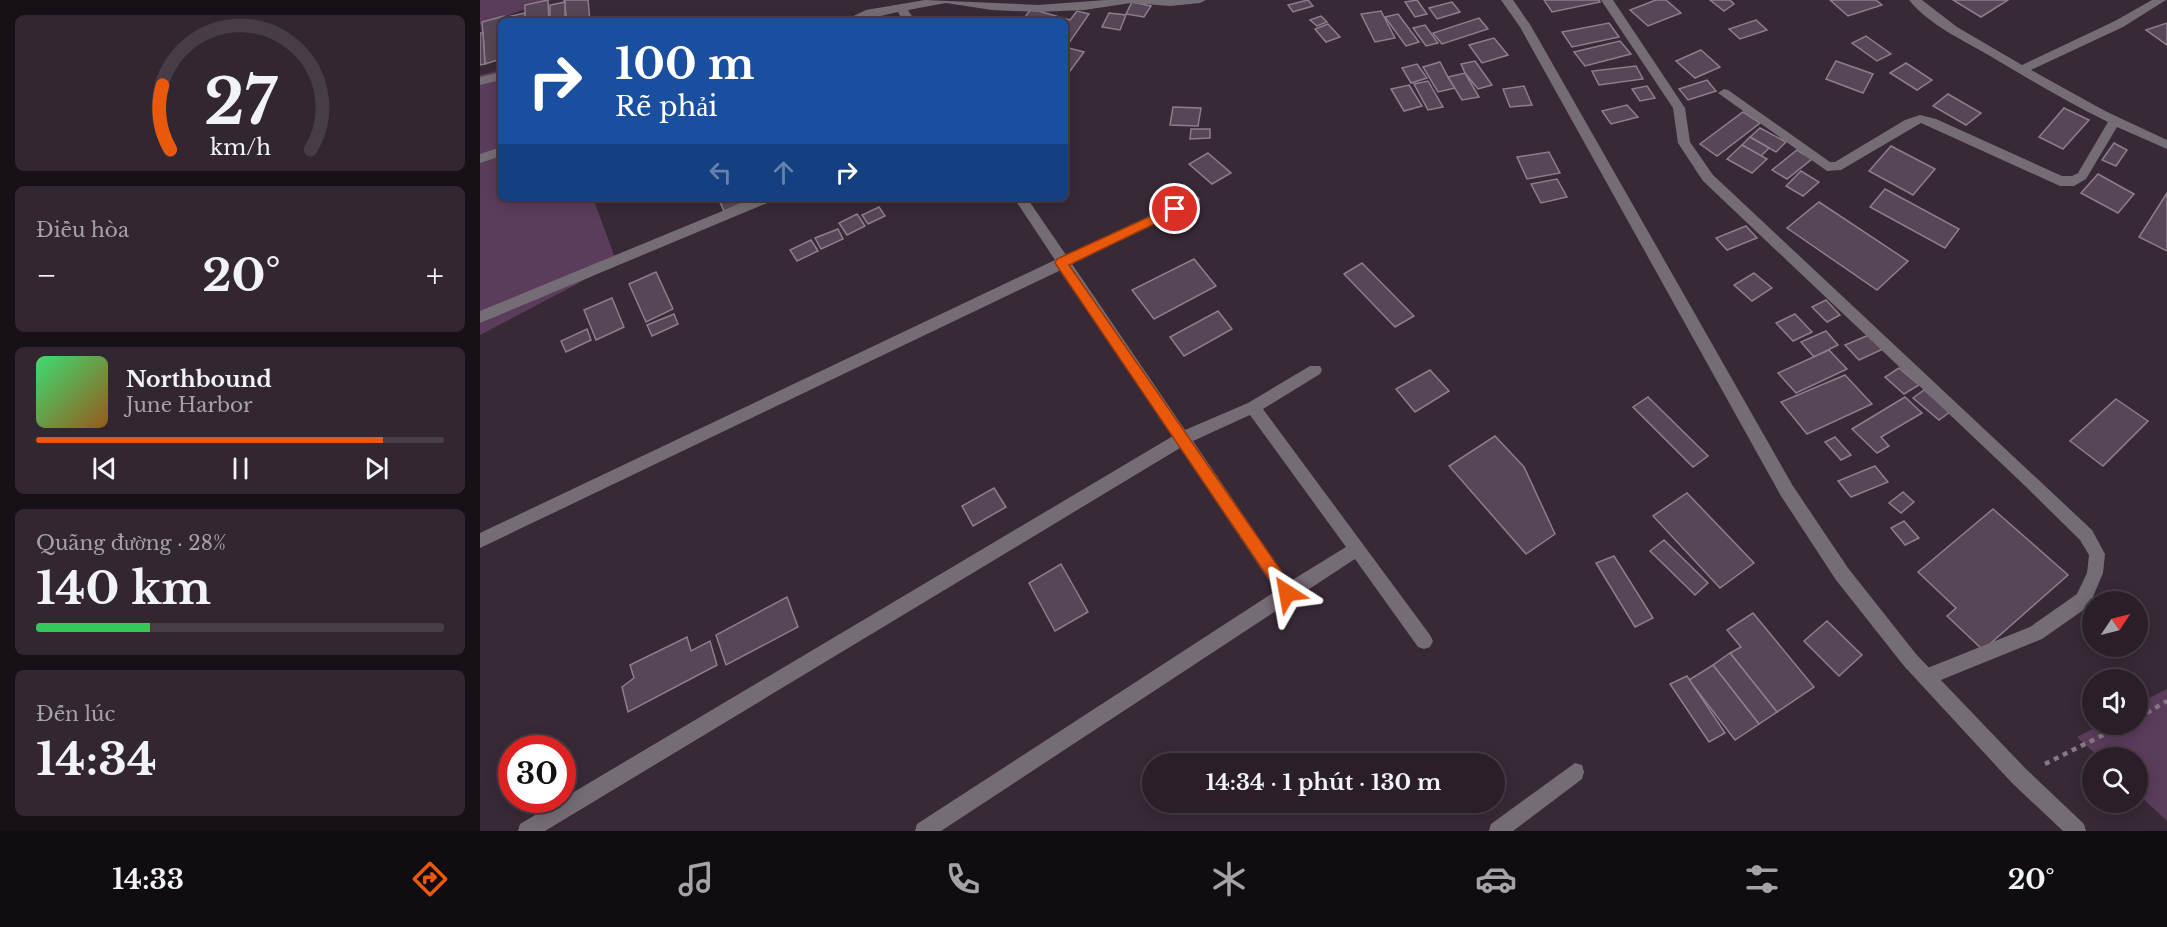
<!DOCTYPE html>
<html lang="vi">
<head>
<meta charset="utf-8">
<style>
	body { margin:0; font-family:"Libre Baskerville",serif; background:#322731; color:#f1f3f6; height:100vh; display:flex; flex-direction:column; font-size:22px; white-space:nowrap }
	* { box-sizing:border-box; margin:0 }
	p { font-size:20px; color:#a5a2a8 }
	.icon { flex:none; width:33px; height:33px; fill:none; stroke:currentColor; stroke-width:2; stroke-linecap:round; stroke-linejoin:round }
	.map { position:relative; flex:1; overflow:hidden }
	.sheet { display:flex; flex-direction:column; gap:15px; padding:15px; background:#171117; width:480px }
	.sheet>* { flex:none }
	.hud { position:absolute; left:18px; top:18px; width:570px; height:183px; border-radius:9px; box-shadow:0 3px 15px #0003,0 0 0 2px #463d46; background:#1a4fa0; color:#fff; overflow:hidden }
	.needle { width:39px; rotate:55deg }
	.fabs { position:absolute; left:1602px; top:591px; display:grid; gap:12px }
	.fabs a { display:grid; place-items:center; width:66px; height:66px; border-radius:50%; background:#2a1f29; box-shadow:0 3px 15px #0003,0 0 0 2px #463d46; font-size:30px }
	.speed { position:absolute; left:18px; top:735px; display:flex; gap:12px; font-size:30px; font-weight:700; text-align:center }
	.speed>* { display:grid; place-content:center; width:78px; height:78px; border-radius:50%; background:#2a1f29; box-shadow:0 3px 15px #0003,0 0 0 2px #463d46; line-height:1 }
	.speed .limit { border:9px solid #d22; background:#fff; color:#111 }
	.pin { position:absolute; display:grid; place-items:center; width:51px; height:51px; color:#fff; margin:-26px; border:3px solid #fff; border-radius:50%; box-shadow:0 2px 6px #0007 }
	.me { position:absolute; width:66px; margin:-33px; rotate:326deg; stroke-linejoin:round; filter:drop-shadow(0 0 4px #0008) }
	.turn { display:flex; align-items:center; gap:21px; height:126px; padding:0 18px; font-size:27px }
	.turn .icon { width:78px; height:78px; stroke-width:2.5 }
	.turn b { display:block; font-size:42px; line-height:51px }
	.lanes { display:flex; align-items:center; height:57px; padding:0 18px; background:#0003; justify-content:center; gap:30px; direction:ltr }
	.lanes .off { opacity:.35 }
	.big { font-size:45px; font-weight:700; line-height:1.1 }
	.sheet .tile { flex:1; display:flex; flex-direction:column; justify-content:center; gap:9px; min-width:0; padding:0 21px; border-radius:9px; background:#322731 }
	.sheet .dial { align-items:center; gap:0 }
	.dial svg { height:156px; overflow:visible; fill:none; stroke:#463d46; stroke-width:7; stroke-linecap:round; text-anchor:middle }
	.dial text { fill:#f1f3f6; stroke:none }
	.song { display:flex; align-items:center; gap:18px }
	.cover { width:72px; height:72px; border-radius:9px; background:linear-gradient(135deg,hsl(140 70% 55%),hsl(30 70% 35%)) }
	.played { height:6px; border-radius:3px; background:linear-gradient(90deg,#ea580c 85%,#463d46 85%) }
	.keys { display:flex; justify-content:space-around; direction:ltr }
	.heat { display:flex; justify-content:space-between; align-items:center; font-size:33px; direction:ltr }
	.charge { height:9px; border-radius:4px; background:linear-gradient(90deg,#34c759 28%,#463d46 0) }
	.trip { position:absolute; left:662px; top:753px; width:363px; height:60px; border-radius:30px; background:#2a1f29; box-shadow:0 3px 15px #0003,0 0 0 2px #463d46; font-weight:700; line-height:60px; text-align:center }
	.tabs { display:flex; height:96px; justify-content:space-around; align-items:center; background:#110c10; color:#a5a2a8 }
	.tabs .icon { width:42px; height:42px }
	.tabs .current { color:#ea580c }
	.tabs b { font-size:27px; color:#f1f3f6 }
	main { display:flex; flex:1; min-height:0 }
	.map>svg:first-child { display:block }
</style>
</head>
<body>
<main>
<section class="sheet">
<div class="tile dial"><svg viewBox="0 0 100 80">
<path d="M14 69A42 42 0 1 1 86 69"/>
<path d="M14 69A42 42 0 0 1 10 36" stroke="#ea580c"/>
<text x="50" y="56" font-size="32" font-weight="700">27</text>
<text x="50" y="72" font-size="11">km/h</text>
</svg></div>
<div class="tile"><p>Điều hòa</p>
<div class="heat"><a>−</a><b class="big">20°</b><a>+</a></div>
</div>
<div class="tile">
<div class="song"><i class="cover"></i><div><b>Northbound</b><p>June Harbor</p></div></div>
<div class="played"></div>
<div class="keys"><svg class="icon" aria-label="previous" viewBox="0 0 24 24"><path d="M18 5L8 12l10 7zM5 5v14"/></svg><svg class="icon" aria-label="pause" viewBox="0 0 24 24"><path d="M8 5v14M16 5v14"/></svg><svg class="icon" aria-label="next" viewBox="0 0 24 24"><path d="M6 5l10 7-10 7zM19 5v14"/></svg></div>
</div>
<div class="tile"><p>Quãng đường · 28%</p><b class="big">140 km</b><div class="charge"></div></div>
<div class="tile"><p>Đến lúc</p><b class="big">14:34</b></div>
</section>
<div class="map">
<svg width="1687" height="831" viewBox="0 0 1687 831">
	<rect width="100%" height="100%" fill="#382937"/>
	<!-- green -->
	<g fill="#5c3c5b">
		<path d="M0 0H72L0 25Z"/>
		<path d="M21 70V198H113L137 263 0 335V75Z"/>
		<path d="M1687 689V821L1658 794V758L1619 757 1597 737 1620 725 1658 724V704Z"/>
	</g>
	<!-- building -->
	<g fill="#574756" stroke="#8e7d8d" stroke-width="1.5">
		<path d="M68 0 69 21H45V5Z"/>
		<path d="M84 0H108L110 21H87Z"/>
		<path d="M828 0 833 6 813 12 808 5Z"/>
		<path d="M937 0 947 14 935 17 925 2Z"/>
		<path d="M1064 0H1119L1120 2 1072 12Z"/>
		<path d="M1176 0H1186L1201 13 1168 26 1150 10Z"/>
		<path d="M1230 0H1250L1254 4 1244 11Z"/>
		<path d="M1350 0H1396L1402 5 1368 16Z"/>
		<path d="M1473 0H1528L1501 17Z"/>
		<path d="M85 2V21H70V5Z"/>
		<path d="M652 2 671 6 664 17 646 14Z"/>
		<path d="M972 2 980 12 957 19 949 8Z"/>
		<path d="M551 9 590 20 597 11 609 14 589 43 585 42V21H542Z"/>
		<path d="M901 11 915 38 895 42 881 14Z"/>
		<path d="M45 13V21H27V17Z"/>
		<path d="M629 13 646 15 640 30 622 27Z"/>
		<path d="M918 14 939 42 926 46 905 17Z"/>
		<path d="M24 16 25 21H21V59L5 64 2 22Z"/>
		<path d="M841 16 847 22 837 26 830 20Z"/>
		<path d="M999 18 1008 29 962 44 953 33Z"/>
		<path d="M1276 20 1287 30 1260 39 1249 29Z"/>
		<path d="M1129 23 1139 37 1092 47 1082 32Z"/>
		<path d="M1687 23V45L1666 30Z"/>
		<path d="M848 24 860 37 846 42 835 29Z"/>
		<path d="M945 25 958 43 946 46 933 28Z"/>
		<path d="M0 33H3L5 64 0 65Z"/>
		<path d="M1386 36 1411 54 1397 61 1372 43Z"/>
		<path d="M1014 38 1028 55 1002 63 989 45Z"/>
		<path d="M1140 41 1151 54 1105 66 1094 52Z"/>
		<path d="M585 47 604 52 590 71 585 69Z"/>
		<path d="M1221 50 1240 67 1215 78 1196 61Z"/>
		<path d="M995 61 1012 85 998 89 985 73 981 64Z"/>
		<path d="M1356 61 1393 74 1383 93 1346 79Z"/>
		<path d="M960 62 968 77 975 88 958 92 943 67Z"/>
		<path d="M1426 63 1452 80 1437 90 1410 73Z"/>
		<path d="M937 64 947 78 931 83 922 68Z"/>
		<path d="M1156 66 1163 79 1119 85 1112 71Z"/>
		<path d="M985 73 999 97 982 100 968 77Z"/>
		<path d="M1227 80 1236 91 1208 100 1199 89Z"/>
		<path d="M948 81 963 107 948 110 934 84Z"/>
		<path d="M929 85 942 106 924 111 911 89Z"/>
		<path d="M1044 86 1052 105 1030 107 1023 89Z"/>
		<path d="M1167 86 1175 98 1160 101 1152 89Z"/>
		<path d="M1468 94 1501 113 1486 125 1453 106Z"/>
		<path d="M1147 105 1158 117 1131 124 1122 111Z"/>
		<path d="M693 107 721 108 718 126 690 125Z"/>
		<path d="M1584 108 1609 120 1583 149 1559 137Z"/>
		<path d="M1263 112 1280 123 1237 156 1220 144Z"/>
		<path d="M1280 128 1306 142 1296 152 1270 137Z"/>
		<path d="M711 129H730V138L710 139Z"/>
		<path d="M1270 137 1289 148 1281 156 1262 145Z"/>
		<path d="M1634 143 1647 150 1636 166 1622 160Z"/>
		<path d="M1262 145 1287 159 1272 173 1247 159Z"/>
		<path d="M1411 146 1455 169 1433 195 1389 171Z"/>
		<path d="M1317 150 1332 159 1307 179 1292 170Z"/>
		<path d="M1069 152 1080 173 1047 179 1037 157Z"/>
		<path d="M728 153 751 173 732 184 709 164Z"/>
		<path d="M1321 171 1339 182 1323 196 1306 186Z"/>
		<path d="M1618 174 1654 194 1638 213 1601 193Z"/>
		<path d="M1077 179 1087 197 1061 203 1051 184Z"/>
		<path d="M1405 189 1479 229 1465 248 1390 207Z"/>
		<path d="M1687 193V251L1659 237Z"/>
		<path d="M238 198H275L244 211Z"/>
		<path d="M1339 202 1428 261 1397 290 1307 228Z"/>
		<path d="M399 207 405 216 388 224 382 215Z"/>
		<path d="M377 214 385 226 367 235 359 223Z"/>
		<path d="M1266 226 1277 238 1247 250 1236 238Z"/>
		<path d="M358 229 363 239 341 249 335 238Z"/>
		<path d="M331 240 338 251 317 261 310 250Z"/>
		<path d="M714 259 736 286 674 319 652 290Z"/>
		<path d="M882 263 934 316 915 327 864 274Z"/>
		<path d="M176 272 193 309 166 322 149 284Z"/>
		<path d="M1274 273 1292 288 1272 301 1254 285Z"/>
		<path d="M132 298 144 327 116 340 104 310Z"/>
		<path d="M1346 300 1360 315 1347 322 1332 307Z"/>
		<path d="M738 311 752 329 704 356 690 337Z"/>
		<path d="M194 314 198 324 172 336 167 325Z"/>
		<path d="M1315 314 1332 332 1313 341 1296 323Z"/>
		<path d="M107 329 111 340 86 352 81 341Z"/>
		<path d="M1346 331 1358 345 1334 357 1321 342Z"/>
		<path d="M1389 335 1403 349 1379 360 1365 345Z"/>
		<path d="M1349 350 1367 369 1316 393 1298 373Z"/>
		<path d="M1419 368 1439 385 1424 394 1405 377Z"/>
		<path d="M950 370 969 391 935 412 916 389Z"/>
		<path d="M1365 375 1392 404 1327 434 1301 402Z"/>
		<path d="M1444 390 1470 412 1459 420 1433 398Z"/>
		<path d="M1168 397 1228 456 1213 467 1153 407Z"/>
		<path d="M1425 397 1442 413 1401 437 1409 446 1397 453 1372 429Z"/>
		<path d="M1636 399 1668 421 1623 466 1590 441Z"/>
		<path d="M1015 436 1044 467 1075 534 1046 554 969 466Z"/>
		<path d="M1355 437 1371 455 1361 460 1345 442Z"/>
		<path d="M1395 466 1408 482 1371 497 1358 481Z"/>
		<path d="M514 488 526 507 493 526 482 506Z"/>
		<path d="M1423 492 1434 502 1421 513 1409 503Z"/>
		<path d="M1207 493 1274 563 1240 588 1173 516Z"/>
		<path d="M1513 509 1588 575 1503 650 1467 616 1476 608 1438 572Z"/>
		<path d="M1424 521 1439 538 1425 545 1411 528Z"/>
		<path d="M1184 540 1228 583 1215 595 1170 551Z"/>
		<path d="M1134 556 1173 618 1155 627 1116 563Z"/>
		<path d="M581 564 608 612 575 631 549 583Z"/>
		<path d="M307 597 318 627 246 665 236 635Z"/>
		<path d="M1273 613 1334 687 1297 712 1250 653 1261 647 1247 630Z"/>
		<path d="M1347 621 1382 655 1359 676 1324 641Z"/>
		<path d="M207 637 211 651 230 641 237 665 148 712 142 687 154 678 150 665Z"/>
		<path d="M1250 653 1297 712 1279 724 1233 665Z"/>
		<path d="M1233 665 1279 724 1255 740 1209 680Z"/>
		<path d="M1207 676 1245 733 1229 742 1190 684Z"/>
	</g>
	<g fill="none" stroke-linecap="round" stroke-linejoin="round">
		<!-- path -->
		<g stroke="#867985" stroke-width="4.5" stroke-dasharray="5 5" stroke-linecap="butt">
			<path d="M1658 718 1687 701"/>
			<path d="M1565 764 1645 724"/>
		</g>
		<!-- minor -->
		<g fill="#756d75" fill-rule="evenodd">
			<path d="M445 0 558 5 626 0H726L720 3 690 6 651 3 604 10 558 12 512 10 466 3 428 10 435 21H423L418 12 379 21H363L386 10Z"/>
			<path d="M1121 0H1133L1205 108 1210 142 1233 175 1612 530 1625 554 1623 573 1609 606 1562 639 1446 686 1440 683 1437 677 1440 671 1550 627 1597 594 1607 573 1609 555 1600 540 1542 483 1223 181 1198 143 1193 108Z"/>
			<path d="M1429 0H1442L1477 27 1542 65 1635 21 1672 0H1686L1643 27 1551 70 1625 111 1687 140V149L1637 127 1606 179 1594 186H1580L1441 123 1361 170 1347 171 1238 93 1244 89 1248 90 1350 162H1355L1425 120 1440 115 1456 119 1582 176H1592L1598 173 1628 122C1587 102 1549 79 1510 56 1483 40 1449 25 1429 0Z"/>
			<path d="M21 72V80L0 85V77Z"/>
			<path d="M21 147V156L0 163V154Z"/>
			<path d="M714 195 719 197 720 200 719 203 592 264 705 430 768 403 830 366H840L842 370 840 374 783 409 950 635 953 641 950 647 944 649 938 647 875 559 461 831H435L437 824 796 591 700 448 65 831H38L40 824 693 436 581 270 0 548V533L575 260 534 198H547L586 255ZM770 415 866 547 809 582 713 441Z"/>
			<path d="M274 198H293L292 201 0 323V311Z"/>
			<path d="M1095 763 1102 765 1104 772 1102 779 1033 831H1009L1011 824Z"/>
		</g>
		<!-- tertiary -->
		<path fill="#756d75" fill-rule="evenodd" d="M1021 0H1033L1051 26 1313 486 1368 568 1436 654 1546 769 1604 824 1606 831H1583L1532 783 1424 666 1356 580 1301 496 1040 27Z"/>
	</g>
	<!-- route -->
	<path fill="#ea580c" stroke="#983908" stroke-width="1.5" d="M695 205 699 206V212L589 265 813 588 815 593 813 598 807 600 802 598 575 263 577 259Z"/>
</svg>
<div class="fabs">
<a><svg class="needle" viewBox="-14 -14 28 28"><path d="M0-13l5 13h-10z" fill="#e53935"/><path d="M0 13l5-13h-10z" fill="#a5a2a8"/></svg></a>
<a><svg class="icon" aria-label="sound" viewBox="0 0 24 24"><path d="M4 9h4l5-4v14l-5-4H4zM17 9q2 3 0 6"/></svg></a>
<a><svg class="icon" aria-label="search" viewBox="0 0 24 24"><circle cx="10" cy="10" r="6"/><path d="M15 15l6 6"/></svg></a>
</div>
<div class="speed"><div class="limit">30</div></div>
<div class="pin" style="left:695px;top:209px;background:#d93025"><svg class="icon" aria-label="arrive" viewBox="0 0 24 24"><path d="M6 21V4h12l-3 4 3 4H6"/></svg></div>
<svg class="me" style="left:807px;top:593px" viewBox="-20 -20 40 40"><path d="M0-17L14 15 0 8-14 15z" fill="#ea580c" stroke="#fff" stroke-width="4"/></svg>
<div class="trip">14:34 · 1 phút · 130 m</div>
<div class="hud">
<div class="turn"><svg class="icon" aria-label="right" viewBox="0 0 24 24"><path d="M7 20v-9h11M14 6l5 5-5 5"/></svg><div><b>100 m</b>Rẽ phải</div></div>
<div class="lanes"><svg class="icon off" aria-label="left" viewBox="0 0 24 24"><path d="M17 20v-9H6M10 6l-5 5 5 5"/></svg><svg class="icon off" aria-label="ahead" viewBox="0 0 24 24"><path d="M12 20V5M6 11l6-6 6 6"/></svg><svg class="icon" aria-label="right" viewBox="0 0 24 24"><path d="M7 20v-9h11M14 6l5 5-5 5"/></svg></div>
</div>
</div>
</main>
<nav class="tabs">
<b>14:33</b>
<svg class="icon current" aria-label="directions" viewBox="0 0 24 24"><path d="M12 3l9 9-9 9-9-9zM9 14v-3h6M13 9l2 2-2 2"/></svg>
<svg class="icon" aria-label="music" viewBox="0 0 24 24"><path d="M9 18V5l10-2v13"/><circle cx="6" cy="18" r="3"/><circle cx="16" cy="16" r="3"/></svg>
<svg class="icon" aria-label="phone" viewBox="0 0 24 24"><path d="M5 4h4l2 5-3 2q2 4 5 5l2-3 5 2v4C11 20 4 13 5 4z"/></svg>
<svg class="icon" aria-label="climate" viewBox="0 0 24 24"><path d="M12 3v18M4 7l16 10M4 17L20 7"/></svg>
<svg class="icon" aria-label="car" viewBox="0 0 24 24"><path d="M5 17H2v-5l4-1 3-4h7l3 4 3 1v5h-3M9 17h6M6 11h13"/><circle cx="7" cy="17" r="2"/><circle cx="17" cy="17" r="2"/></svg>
<svg class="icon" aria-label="filters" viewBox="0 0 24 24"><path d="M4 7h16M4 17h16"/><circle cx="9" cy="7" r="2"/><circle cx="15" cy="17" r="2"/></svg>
<b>20°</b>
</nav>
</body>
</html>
